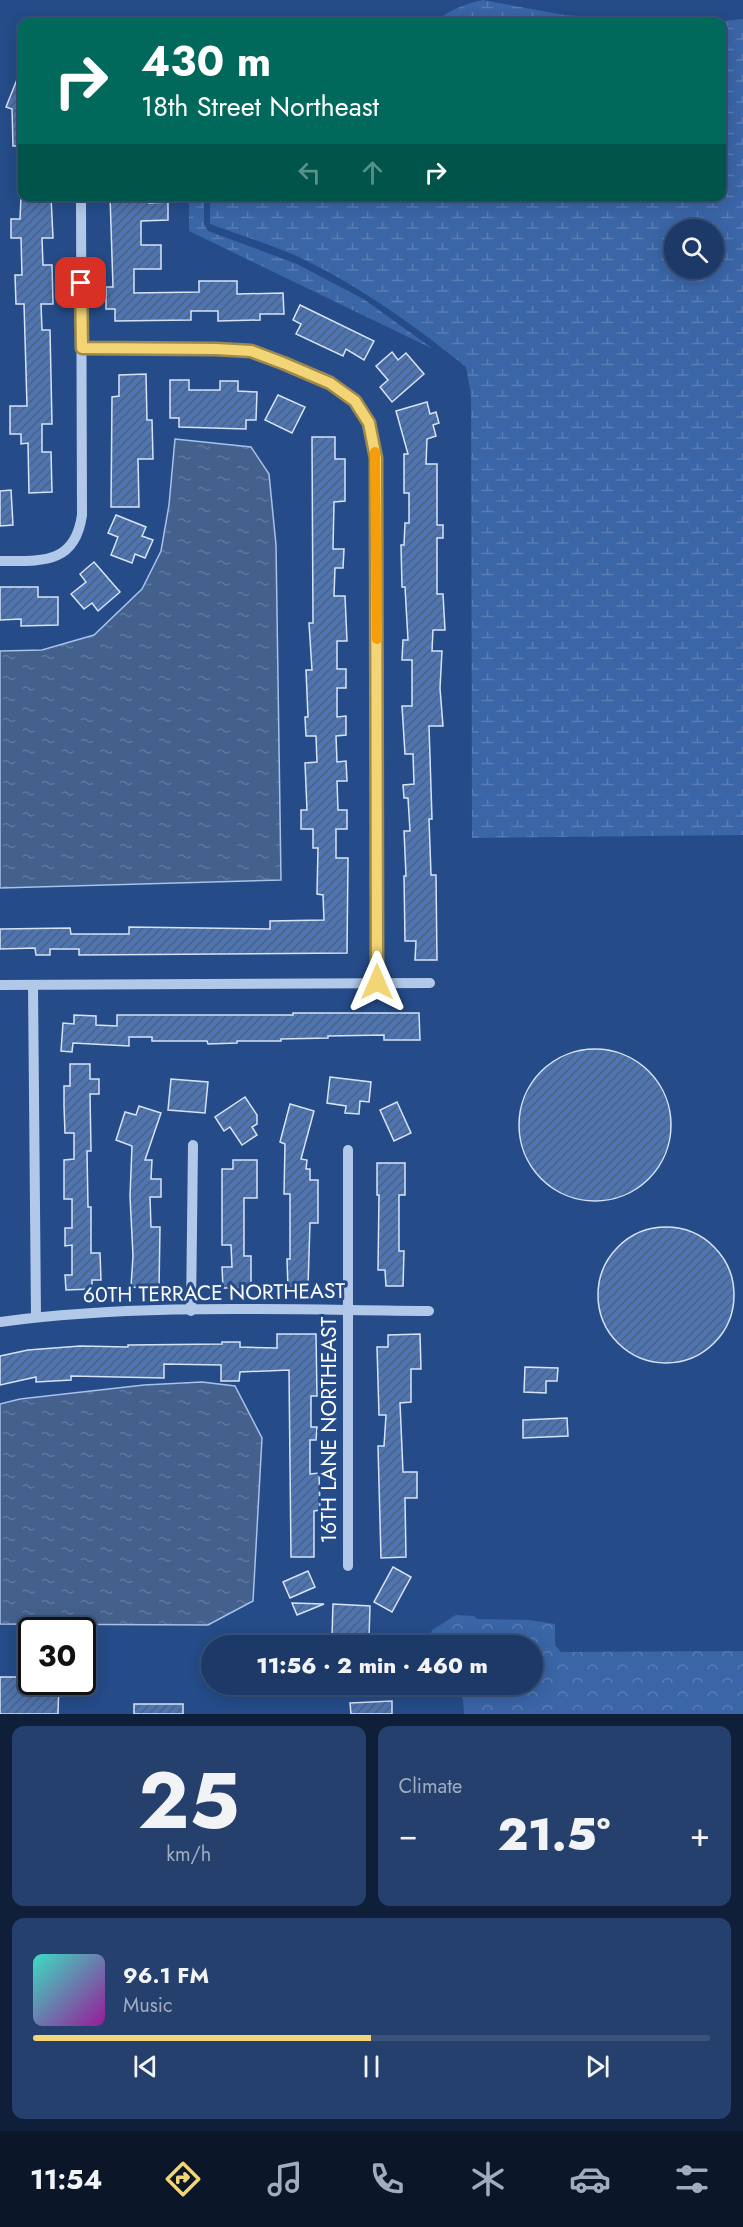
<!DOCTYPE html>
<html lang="en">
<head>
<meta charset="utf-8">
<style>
	body { margin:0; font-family:Jost,sans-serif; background:#25406d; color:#f1f3f6; height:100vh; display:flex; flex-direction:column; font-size:22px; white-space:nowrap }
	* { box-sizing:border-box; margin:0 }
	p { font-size:20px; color:#a0acc0 }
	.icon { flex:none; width:33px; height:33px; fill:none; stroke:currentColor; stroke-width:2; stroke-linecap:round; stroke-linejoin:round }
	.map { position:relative; height:1714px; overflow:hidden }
	.drawer { display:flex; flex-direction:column; gap:12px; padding:12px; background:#0f1f39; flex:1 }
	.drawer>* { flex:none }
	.banner { position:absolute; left:18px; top:18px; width:708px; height:183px; border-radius:12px; box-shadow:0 3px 15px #0003,0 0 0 2px #3a537b; background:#00695c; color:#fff; overflow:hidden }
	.tools { position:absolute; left:664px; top:219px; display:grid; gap:12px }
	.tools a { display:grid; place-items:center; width:60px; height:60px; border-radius:50%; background:#1c3967; box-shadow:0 3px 15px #0003,0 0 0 2px #3a537b; font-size:30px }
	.speed { position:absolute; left:18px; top:1617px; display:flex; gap:12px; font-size:30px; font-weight:700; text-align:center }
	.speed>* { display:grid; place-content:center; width:78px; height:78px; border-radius:50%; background:#1c3967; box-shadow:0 3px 15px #0003,0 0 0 2px #3a537b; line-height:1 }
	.speed .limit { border:3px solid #111; border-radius:9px; background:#fff; color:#111 }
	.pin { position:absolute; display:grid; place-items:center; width:51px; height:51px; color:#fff; margin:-26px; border-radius:12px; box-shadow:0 3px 9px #0006 }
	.me { position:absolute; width:66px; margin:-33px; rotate:0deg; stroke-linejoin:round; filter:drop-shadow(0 0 4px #0008) }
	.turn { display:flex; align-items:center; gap:21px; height:126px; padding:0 24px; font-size:27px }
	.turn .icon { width:78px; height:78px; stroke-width:2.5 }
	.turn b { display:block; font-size:42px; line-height:51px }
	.lanes { display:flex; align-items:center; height:57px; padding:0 24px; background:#0003; justify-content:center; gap:30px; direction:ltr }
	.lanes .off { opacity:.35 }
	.big { font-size:45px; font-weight:800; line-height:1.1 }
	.drawer .card { flex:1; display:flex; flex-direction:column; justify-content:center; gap:9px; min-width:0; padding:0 21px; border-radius:12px; background:#25406d }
	.drawer .dial { align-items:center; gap:0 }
	.dial b { font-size:78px; line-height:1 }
	.song { display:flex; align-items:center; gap:18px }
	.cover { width:72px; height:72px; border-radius:9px; background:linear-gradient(135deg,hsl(170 70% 55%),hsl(300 70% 35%)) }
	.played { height:6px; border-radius:3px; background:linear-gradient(90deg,#f3d576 50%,#3a537b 50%) }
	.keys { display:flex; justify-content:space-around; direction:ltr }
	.heat { display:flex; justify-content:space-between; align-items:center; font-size:33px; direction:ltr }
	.drawer .tiles { flex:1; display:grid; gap:12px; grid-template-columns:1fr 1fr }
	.card:last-child { grid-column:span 2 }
	.trip { position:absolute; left:201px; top:1635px; width:342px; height:60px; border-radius:30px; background:#1c3967; box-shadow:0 3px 15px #0003,0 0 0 2px #3a537b; font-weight:800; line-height:60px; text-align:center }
	.tab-bar { display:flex; height:96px; justify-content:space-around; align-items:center; background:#0b1729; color:#a0acc0 }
	.tab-bar .icon { width:42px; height:42px }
	.tab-bar .selected { color:#f3d576 }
	.tab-bar b { font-size:27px; color:#f1f3f6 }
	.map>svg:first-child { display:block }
</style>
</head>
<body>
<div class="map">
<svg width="743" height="1714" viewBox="0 0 743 1714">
	<defs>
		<pattern id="forest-crowns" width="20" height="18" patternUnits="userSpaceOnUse" patternTransform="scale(1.5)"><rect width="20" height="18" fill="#3a65a6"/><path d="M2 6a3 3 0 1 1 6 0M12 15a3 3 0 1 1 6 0" fill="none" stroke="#587cb3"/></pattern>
		<pattern id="wetland-marsh" width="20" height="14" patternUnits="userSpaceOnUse" patternTransform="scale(1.5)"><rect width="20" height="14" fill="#3a65a6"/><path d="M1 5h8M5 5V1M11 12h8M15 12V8" fill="none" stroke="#587cb3"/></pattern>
		<pattern id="water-ripples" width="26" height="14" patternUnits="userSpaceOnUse" patternTransform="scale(1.5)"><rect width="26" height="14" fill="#44608c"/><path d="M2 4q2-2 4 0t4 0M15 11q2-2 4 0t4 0" fill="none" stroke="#60789d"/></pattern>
		<pattern id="building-hatch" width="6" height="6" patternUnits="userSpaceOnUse" patternTransform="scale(1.5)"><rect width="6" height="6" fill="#4e75b1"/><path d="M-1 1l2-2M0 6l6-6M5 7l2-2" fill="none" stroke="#4d607e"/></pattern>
	</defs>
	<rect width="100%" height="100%" fill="#254c89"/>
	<!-- forest -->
	<path fill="url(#forest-crowns)" d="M456 1615 474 1616 477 1619 529 1620 555 1624V1645L561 1652 743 1651V1714H464L463 1700 456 1685 532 1684V1646L427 1645 432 1630Z"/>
	<!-- wetland -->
	<g fill="url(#wetland-marsh)" fill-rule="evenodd">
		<path d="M483 0 564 15 677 22H436C448 10 466 4 483 0Z"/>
		<path d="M743 19V835L472 838 471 395 466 367C414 325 361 287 301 258 272 245 240 235 210 224V197L722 196V22H714ZM675 230H714V268H675Z"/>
		<path d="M189 197H204V224L208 231 297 264 365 300 433 349 189 231Z"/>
	</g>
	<!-- water -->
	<g fill="url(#water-ripples)" stroke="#a6c2ea" stroke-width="1.5">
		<path d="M175 439 251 447 269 474 276 545 281 880 0 888V651L42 650 94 635 142 589 161 551 169 505Z"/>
		<path d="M202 1382 235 1386 262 1438 253 1601 208 1625 0 1624V1404L20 1399 144 1385Z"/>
	</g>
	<!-- building -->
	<g fill="url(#building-hatch)" stroke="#d6e3f7" stroke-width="1.5">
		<path d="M22 67V146H13L12 109 6 107Z"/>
		<path d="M21 196H51L53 238H42L43 265H52L53 304H41L42 330H50L52 424H42V452H51L52 492 29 493 28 443 21 444V434H10V406H27L24 304H16L15 275H22L21 238H11V219H20Z"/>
		<path d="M110 196H148L149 203 168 202V220L141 221V245H161V269H134V293L199 292V281H237V294L283 293 284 314H260V320L218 321V311H191V320L115 321V309H106V287H113Z"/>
		<path d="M300 305 374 341 364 360 346 349 343 356 296 334 301 324 293 320Z"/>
		<path d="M392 352 398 360 406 353 424 374 392 402 380 387 388 380 376 366Z"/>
		<path d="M146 374 147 420H152L153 459H138L139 507H111L112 397 119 396V375Z"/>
		<path d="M170 380H189V390H220V381H238V391L257 392 256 420H246V429L179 427V418H170Z"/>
		<path d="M278 395 305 407 292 433 265 420Z"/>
		<path d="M427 402 430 414 436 412 439 423 433 425 436 436 427 439 426 464H437V525H443V538H437V594H443L445 630H433L432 651H442L440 688 443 726H429L432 819H429L431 875H436L437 960H415L416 941H405L404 876H406L404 831H410L408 798H404L403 785 414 784 413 754H405L402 706H412V660H402L403 640H408L405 587H402L401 545H404L405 523H409V493H404V454H408L396 411Z"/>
		<path d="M312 437H335V459H345V501L334 502 333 549H344L343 568H335L334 596H345L347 641H337V669H346V688H337V717L346 716V735L336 736 337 762 346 761 347 781H337L338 810H347V829H336V858H348L347 953 79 955V949H50V955H36L35 948 0 949V929L70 928 71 934H129V927L270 929V921L324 920 323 895 317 894 318 848H313V829H301V810H307L305 763 317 762 316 736H306L305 717H308L306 670H312L309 623H313Z"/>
		<path d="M11 490 13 525 0 526V491Z"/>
		<path d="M116 515 146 527 142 536 153 540 145 558 135 554 132 563 111 555 118 537 108 533Z"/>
		<path d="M94 562 120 592 98 611 92 603 84 609 71 594 86 582 80 574Z"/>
		<path d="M0 587H38V597H58V625L21 626V619L0 620Z"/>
		<path d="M293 1013H419L420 1040H384V1035L328 1036V1038L281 1039V1041H237V1043L208 1044 207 1041H152V1037H129V1046L73 1043 72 1052 61 1051 63 1023 74 1024V1015L96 1016V1025L117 1026V1015H293Z"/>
		<circle cx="595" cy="1125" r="76"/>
		<path d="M70 1064H90V1079H99V1094H90L91 1151H87L88 1207H91V1253H100L101 1280H92V1289L66 1290 65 1275H72V1245L65 1246V1228H72V1199H64V1160L74 1159V1133H65L64 1106V1086H70Z"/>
		<path d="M330 1077 371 1082 369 1102 360 1101 359 1114 345 1113 346 1106 327 1103Z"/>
		<path d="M171 1079 208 1082 205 1113 168 1110Z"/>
		<path d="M245 1097 257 1115V1124L252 1127 257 1135 242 1145 230 1127 224 1131 215 1117Z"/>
		<path d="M397 1102 411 1133 394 1141 380 1110Z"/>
		<path d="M290 1104 314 1111 301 1159 307 1160 306 1169H310V1180H318V1223H310L308 1287 288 1288 287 1259H290V1194H284L285 1144 280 1142Z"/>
		<path d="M139 1106 161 1113 145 1160H152L151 1179H161V1197H150L151 1227H160L159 1289 131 1287 133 1256 130 1196 132 1146 116 1140 125 1112 136 1115Z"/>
		<path d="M233 1160H257V1198H244V1256H251V1288H223L222 1267H232L231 1245H222V1169H233Z"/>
		<path d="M377 1163H405V1195H399V1251H404L403 1286H386L385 1270H378L379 1195H377Z"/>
		<circle cx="666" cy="1295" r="68"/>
		<path d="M277 1334H316L317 1396H311V1427H317L316 1440H310V1474L319 1473 320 1510 314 1511V1557H291L289 1370 240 1372 239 1381H221V1365L164 1364V1378L71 1376V1380L36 1382V1377L0 1385V1356L28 1350 80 1346 128 1347V1345L222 1344V1342H240V1347L277 1348Z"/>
		<path d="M420 1334 421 1369H411V1402L400 1403 403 1472H417V1498H405L406 1557 381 1558 378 1446H384L386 1415H379L377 1347H388V1335Z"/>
		<path d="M525 1367 558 1368 557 1381H546V1393L524 1392Z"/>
		<path d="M567 1418 568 1436 523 1438V1420Z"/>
		<path d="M393 1567 411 1577 392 1612 374 1602Z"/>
		<path d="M308 1571 315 1587 290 1598 283 1582Z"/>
		<path d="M292 1603 324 1604 297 1615Z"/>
		<path d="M333 1604 370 1606 369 1638 332 1636Z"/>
		<path d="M0 1677H18V1682H59L58 1714H0Z"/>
		<path d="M392 1701V1714H351L350 1703Z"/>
		<rect x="134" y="1704" width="49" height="10"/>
	</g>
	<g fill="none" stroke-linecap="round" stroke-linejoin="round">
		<!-- minor -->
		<g stroke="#b2c8e9" stroke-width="10">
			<path d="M82 348 216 349 251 351 283 363 330 383 355 401 369 423 376 458 377 982"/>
			<path d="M0 561C41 561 75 565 82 515L81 196"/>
			<path d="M0 985 430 983"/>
			<path d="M33 985 36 1317"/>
			<path d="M191 1311 193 1145"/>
			<path d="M0 1322C141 1303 287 1310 429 1311"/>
			<path d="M348 1566V1150"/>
		</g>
	</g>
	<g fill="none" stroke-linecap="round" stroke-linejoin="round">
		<!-- route casing -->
		<g stroke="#9e8a4d" stroke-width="15">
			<path id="route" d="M81 283 82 348 216 349 251 351 283 363 330 383 355 401 369 423 376 458 377 982"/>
		</g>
		<!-- route -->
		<use href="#route" stroke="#f3d576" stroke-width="10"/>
		<!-- slow -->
		<path stroke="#f59e0b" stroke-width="10" d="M375 452 377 639"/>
	</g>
	<g text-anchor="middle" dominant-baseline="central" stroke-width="6" stroke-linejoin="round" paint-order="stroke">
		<!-- street labels -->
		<g font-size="21" fill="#fff" stroke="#254c89">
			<text transform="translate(214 1293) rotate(-1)">60TH TERRACE NORTHEAST</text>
			<text transform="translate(329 1430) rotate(-90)">16TH LANE NORTHEAST</text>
		</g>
	</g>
</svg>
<div class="tools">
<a><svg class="icon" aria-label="search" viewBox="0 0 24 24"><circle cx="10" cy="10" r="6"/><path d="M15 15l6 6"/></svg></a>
</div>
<div class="speed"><div class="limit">30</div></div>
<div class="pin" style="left:81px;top:283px;background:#d93025"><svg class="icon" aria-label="arrive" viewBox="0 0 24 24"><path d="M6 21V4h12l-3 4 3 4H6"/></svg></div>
<svg class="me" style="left:377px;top:982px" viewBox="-20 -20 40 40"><path d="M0-17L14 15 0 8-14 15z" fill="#f3d576" stroke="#fff" stroke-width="4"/></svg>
<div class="trip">11:56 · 2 min · 460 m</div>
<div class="banner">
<div class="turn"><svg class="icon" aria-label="right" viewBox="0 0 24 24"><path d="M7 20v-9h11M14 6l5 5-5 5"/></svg><div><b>430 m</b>18th Street Northeast</div></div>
<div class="lanes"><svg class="icon off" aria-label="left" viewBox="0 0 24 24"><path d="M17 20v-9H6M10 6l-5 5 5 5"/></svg><svg class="icon off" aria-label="ahead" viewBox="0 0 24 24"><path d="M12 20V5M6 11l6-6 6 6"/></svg><svg class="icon" aria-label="right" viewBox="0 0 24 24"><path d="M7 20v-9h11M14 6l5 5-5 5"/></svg></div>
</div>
</div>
<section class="drawer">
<div class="tiles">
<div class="card dial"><b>25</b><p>km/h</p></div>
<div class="card"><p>Climate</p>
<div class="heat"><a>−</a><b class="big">21.5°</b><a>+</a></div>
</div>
<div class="card">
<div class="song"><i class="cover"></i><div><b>96.1 FM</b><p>Music</p></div></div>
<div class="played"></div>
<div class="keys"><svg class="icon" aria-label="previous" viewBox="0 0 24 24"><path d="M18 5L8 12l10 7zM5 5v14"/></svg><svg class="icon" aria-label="pause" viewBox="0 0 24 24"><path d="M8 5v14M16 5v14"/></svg><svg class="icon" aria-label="next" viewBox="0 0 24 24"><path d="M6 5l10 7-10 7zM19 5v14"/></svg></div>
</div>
</div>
</section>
<nav class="tab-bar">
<b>11:54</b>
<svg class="icon selected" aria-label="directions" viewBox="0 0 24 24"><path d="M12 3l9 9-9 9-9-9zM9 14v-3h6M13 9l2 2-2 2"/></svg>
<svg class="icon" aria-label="music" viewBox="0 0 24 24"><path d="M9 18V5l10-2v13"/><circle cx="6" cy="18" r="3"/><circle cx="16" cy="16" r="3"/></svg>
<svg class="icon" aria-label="phone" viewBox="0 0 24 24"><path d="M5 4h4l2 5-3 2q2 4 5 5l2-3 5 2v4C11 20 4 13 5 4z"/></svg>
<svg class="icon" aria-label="climate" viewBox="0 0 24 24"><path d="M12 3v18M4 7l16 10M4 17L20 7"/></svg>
<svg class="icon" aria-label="car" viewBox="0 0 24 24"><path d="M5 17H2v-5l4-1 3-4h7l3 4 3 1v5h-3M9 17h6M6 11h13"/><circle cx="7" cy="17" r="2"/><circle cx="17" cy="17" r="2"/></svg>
<svg class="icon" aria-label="filters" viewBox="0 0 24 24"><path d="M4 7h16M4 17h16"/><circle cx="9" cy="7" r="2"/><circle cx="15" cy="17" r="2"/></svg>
</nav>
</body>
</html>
